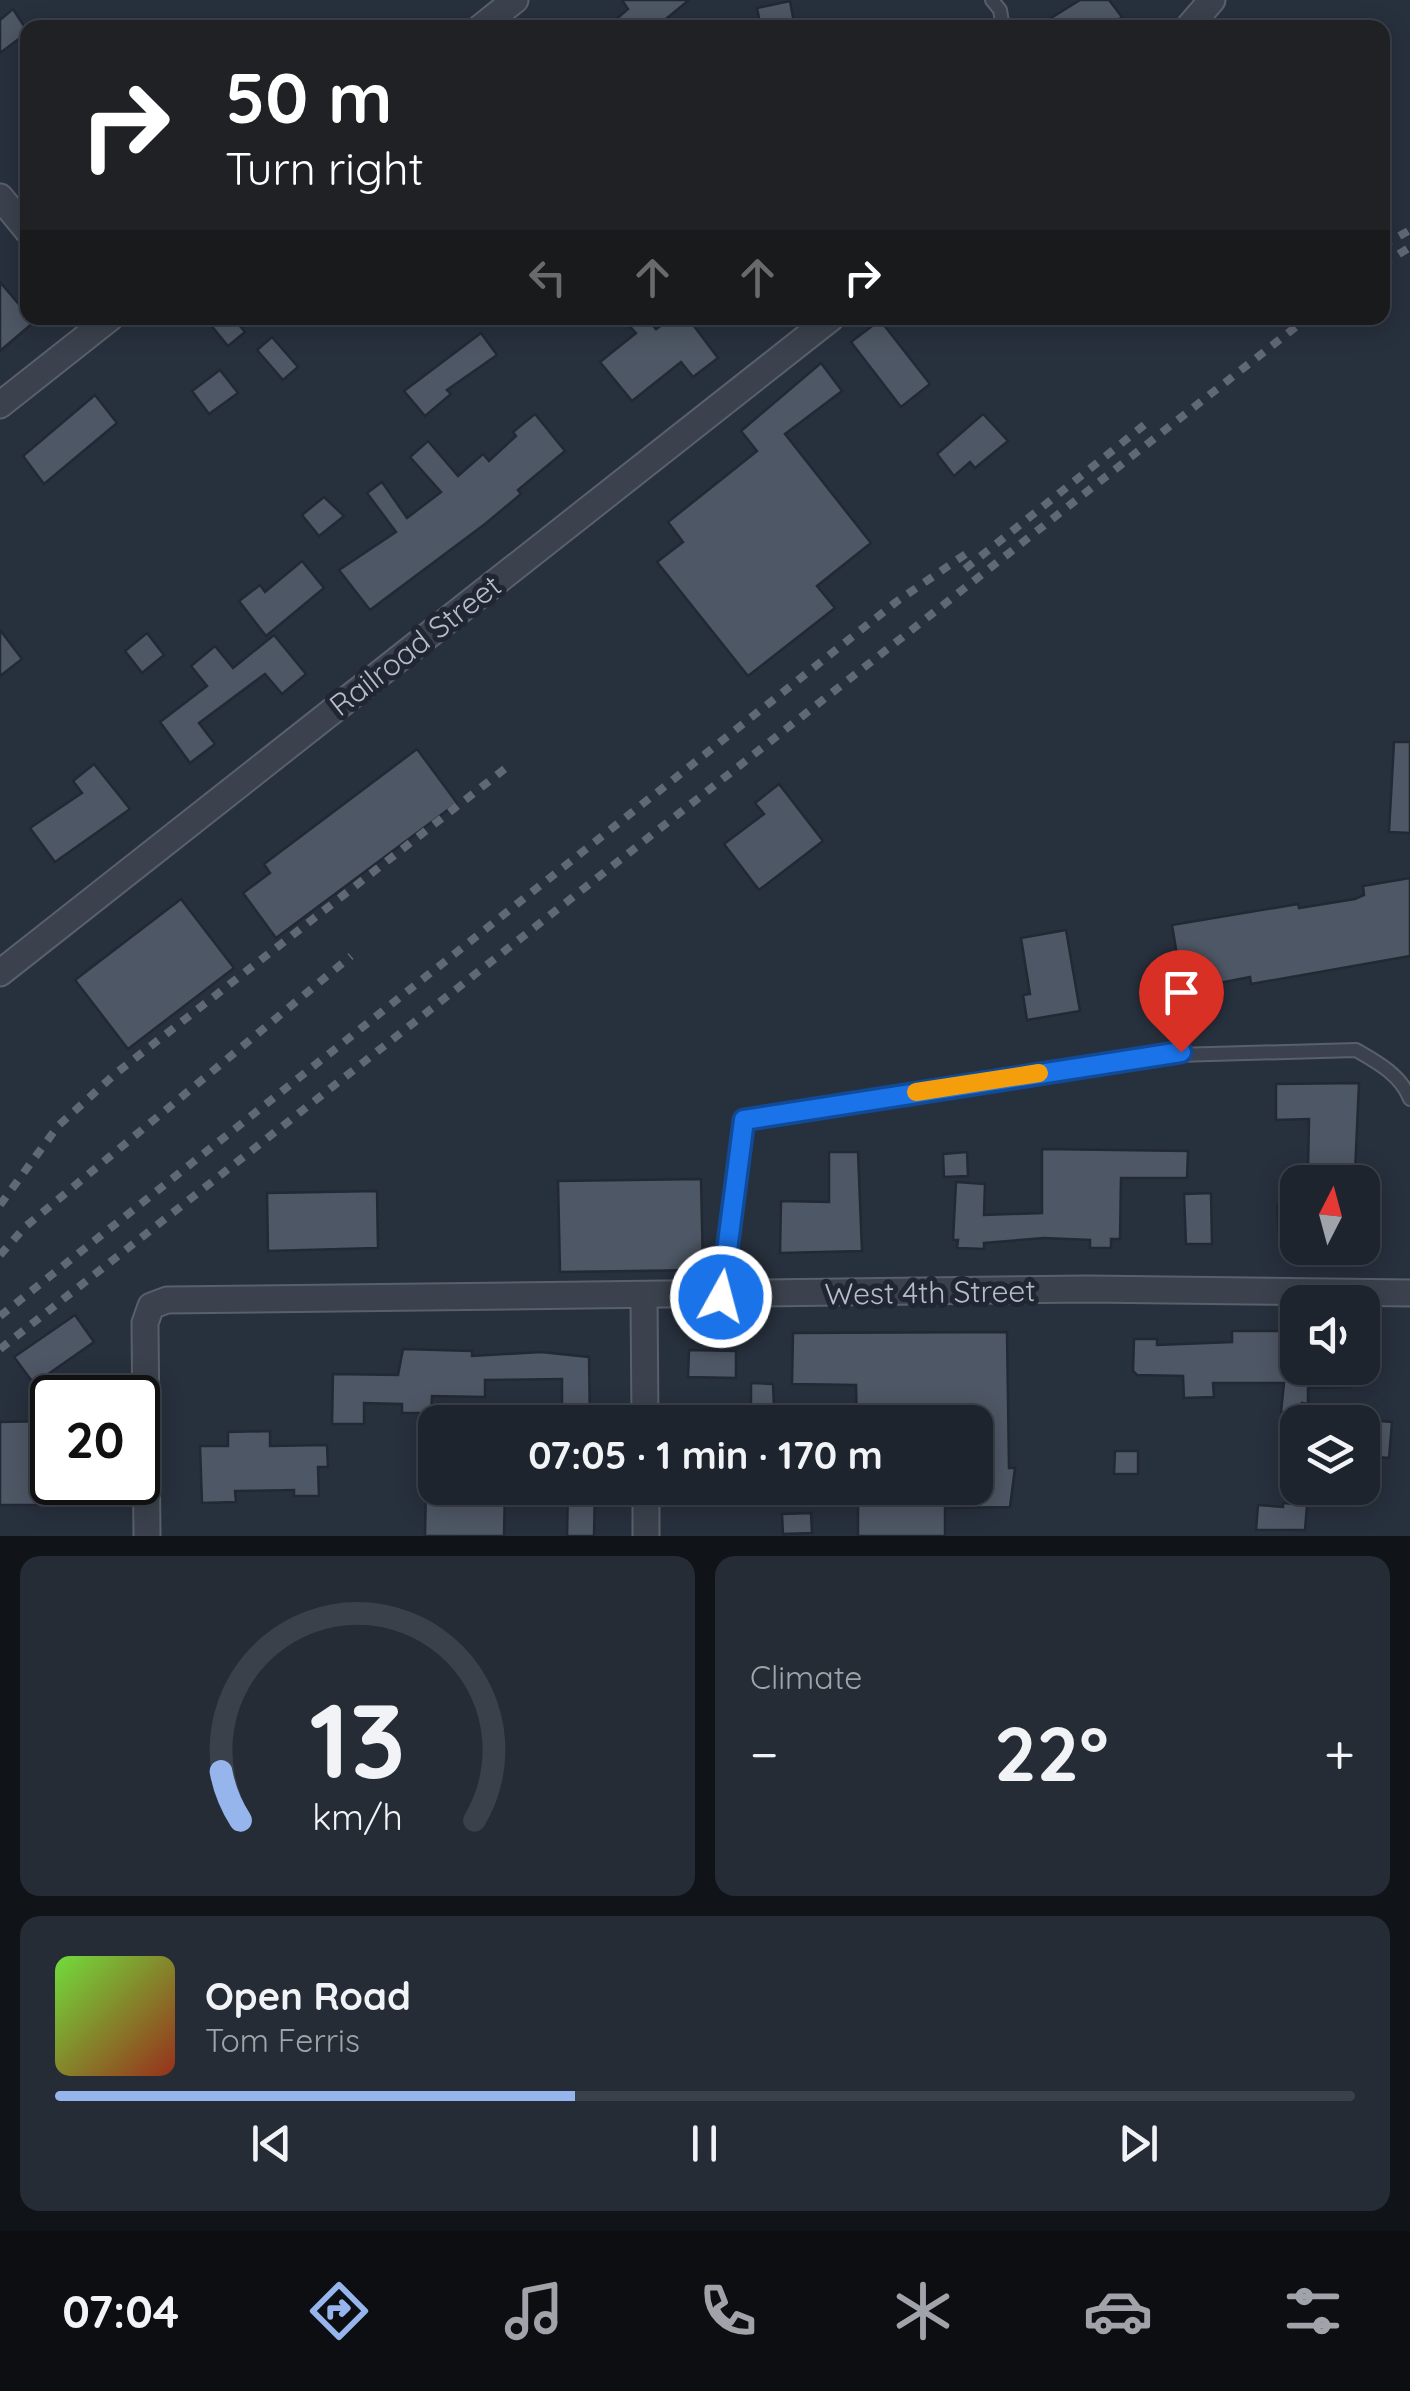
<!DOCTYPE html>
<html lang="en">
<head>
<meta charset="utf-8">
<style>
	body { margin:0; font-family:Quicksand,sans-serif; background:#252c36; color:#f1f3f6; height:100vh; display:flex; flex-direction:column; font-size:38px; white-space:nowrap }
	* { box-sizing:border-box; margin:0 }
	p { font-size:32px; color:#a0a4aa }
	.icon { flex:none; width:55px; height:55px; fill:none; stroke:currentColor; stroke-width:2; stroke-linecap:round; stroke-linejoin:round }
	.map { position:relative; height:1536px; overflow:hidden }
	.sheet { display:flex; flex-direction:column; gap:20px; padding:20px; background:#101419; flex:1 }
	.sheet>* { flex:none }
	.guide { position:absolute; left:20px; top:20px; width:1370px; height:305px; border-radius:20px; box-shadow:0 5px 25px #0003,0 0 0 2px #3b414a; background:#202124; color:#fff; overflow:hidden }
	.needle { width:65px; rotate:6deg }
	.tools { position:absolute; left:1280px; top:1165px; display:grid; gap:20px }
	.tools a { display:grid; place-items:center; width:100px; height:100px; border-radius:20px; background:#1d242e; box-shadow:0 5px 25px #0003,0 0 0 2px #3b414a; font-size:50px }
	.speed { position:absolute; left:30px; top:1375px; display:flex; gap:20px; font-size:50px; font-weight:700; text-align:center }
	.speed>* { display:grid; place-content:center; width:130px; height:130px; border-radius:50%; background:#1d242e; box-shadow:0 5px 25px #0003,0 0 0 2px #3b414a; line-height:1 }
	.speed .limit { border:5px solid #111; border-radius:15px; background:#fff; color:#111 }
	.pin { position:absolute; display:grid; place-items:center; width:85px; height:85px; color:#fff; margin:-102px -42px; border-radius:50% 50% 50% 0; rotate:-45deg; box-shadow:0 0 10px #0007 }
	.pin .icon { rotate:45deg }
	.me { position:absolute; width:110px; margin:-55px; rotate:7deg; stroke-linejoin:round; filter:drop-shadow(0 0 8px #0008) }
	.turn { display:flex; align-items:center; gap:35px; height:210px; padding:0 40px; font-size:45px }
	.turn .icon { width:130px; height:130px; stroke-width:2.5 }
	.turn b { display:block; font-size:70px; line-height:85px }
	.lanes { display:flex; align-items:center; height:95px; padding:0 40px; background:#0003; justify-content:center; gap:50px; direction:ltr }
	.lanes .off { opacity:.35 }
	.big { font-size:75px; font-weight:700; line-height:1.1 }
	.sheet .widget { flex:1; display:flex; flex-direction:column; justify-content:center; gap:15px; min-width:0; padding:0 35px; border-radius:20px; background:#252c36 }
	.sheet .dial { align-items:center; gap:0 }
	.dial svg { height:260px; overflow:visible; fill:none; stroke:#3b414a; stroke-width:7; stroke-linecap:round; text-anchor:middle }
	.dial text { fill:#f1f3f6; stroke:none }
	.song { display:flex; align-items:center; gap:30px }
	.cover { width:120px; height:120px; border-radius:15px; background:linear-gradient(135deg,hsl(100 70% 55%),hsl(10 70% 35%)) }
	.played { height:10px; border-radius:5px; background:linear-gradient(90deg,#97b5ed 40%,#3b414a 40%) }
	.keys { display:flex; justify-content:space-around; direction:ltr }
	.heat { display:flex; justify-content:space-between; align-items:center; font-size:55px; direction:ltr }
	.sheet .tiles { flex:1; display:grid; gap:20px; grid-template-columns:1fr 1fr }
	.widget:last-child { grid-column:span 2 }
	.trip { position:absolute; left:418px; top:1405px; width:575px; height:100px; border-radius:20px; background:#1d242e; box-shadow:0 5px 25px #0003,0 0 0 2px #3b414a; font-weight:700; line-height:100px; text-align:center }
	.tab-bar { display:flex; height:160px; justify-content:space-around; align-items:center; background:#0c0e12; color:#a0a4aa }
	.tab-bar .icon { width:70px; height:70px }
	.tab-bar .active { color:#97b5ed }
	.tab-bar b { font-size:45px; color:#f1f3f6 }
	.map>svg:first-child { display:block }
</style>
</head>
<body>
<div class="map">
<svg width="1410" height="1536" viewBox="0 0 1410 1536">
	<rect width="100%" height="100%" fill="#27303d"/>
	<!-- building -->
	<g fill="#4e5765" stroke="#222934" stroke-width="2.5">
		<path d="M622 0H689L655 28H606L628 9Z"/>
		<path d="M1080 0H1109L1122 17 1108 28H1035Z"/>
		<path d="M790 1 795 28H761L757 8Z"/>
		<path d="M13 9 28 32 0 53V20Z"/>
		<path d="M0 282 34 322 0 351Z"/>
		<path d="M205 318H233L245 332 228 346Z"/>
		<path d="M622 318H646L656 329 672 318H688L718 358 693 377 681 362 632 401 600 362 636 333Z"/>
		<path d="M880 320 930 384 901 407 851 342Z"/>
		<path d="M481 333 497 355 447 390 451 394 425 416 404 391Z"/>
		<path d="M272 337 298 367 283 380 257 350Z"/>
		<path d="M821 363 842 391 785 434 871 543 817 586 835 608 748 676 657 562 683 542 668 522 757 451 741 431Z"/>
		<path d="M220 370 238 393 209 414 192 391Z"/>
		<path d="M95 395 117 423 44 484 23 456Z"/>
		<path d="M535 414 565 451 518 490 521 494 485 524 370 610 339 570 396 532 367 493 382 482 407 518 441 492 410 457 428 441 458 476 483 454 489 461 516 436 513 432Z"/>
		<path d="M983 414 1008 441 975 468 970 462 954 476 937 454Z"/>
		<path d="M324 497 344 516 319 536 302 515Z"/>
		<path d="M302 561 324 588 266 636 239 601 260 585 265 592Z"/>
		<path d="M0 630 22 659 0 676Z"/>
		<path d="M147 633 164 655 142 673 125 651Z"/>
		<path d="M274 635 306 674 282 694 265 674 199 723 215 744 190 763 160 722 207 686 191 666 215 646 233 668Z"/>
		<path d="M1394 742H1410V833L1389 832Z"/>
		<path d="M417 749 457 803 276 938 243 893 270 873 264 864Z"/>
		<path d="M94 764 130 809 55 862 30 828 82 793 73 781Z"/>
		<path d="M779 784 823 841 759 890 724 844 764 814 755 803Z"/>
		<path d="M1410 878V956L1251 984 1250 977 1209 985 1205 962 1179 967 1172 925 1298 904 1299 908 1355 899 1364 895 1363 886Z"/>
		<path d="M181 899 234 968 128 1049 75 980Z"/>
		<path d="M1066 930 1080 1011 1027 1020 1023 995 1030 994 1021 938Z"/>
		<path d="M1359 1083 1355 1172 1308 1171 1309 1119 1276 1120V1084Z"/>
		<path d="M1042 1149 1188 1151 1187 1178H1121L1120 1239H1111V1248H1090V1240L1044 1238 984 1243V1249L957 1248 958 1240H953L956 1182 985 1184 984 1215 1042 1213Z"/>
		<path d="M829 1152H858L862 1251 780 1253 781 1201 829 1202Z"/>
		<path d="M967 1152 968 1176 944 1177 943 1154Z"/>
		<path d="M701 1179 703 1270 560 1272 558 1181Z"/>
		<path d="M377 1191 378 1248 268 1251 267 1193Z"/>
		<path d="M1211 1193 1212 1244H1186L1184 1194Z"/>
		<path d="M1298 1204V1246L1280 1247 1277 1205Z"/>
		<path d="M75 1315 94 1342 34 1384 14 1357Z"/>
		<path d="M1232 1331H1290V1337H1298V1368H1350V1387L1308 1388V1404L1302 1403 1300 1414 1281 1412 1284 1383H1213L1214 1397 1184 1398 1183 1376 1137 1375 1133 1371 1134 1339H1157V1345L1232 1342Z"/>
		<path d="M1007 1332 1009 1468H1015L1010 1507 945 1508V1536H858V1488H975V1422H857L856 1385 792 1384 793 1333Z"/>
		<path d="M403 1349 472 1351V1356L541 1352 589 1357 590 1422H562V1379L485 1380V1397L432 1396 431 1413H402V1404L364 1403V1424H332L333 1374 398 1375Z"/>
		<path d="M689 1350 736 1351V1378L688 1377Z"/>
		<path d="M751 1383 773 1384 774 1407H751Z"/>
		<path d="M1369 1420 1392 1422 1389 1458 1365 1456Z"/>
		<path d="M52 1421V1482H71L72 1505H0V1422Z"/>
		<path d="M270 1431V1446L327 1445 328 1467H318L319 1496H294V1490L235 1491 236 1502 202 1503 200 1446H228V1432Z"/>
		<path d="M1115 1451H1138V1474H1114Z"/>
		<path d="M426 1487 505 1488 504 1536H425Z"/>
		<path d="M568 1488H595L594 1536H567Z"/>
		<path d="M1283 1503 1307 1505 1305 1530H1256L1258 1505 1283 1507Z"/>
		<path d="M811 1513 812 1533 783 1534 782 1514Z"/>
	</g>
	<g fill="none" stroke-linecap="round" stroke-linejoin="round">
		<!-- service casing -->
		<g stroke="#59606b" stroke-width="16">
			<g id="service">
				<path d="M992 0 1000 10 1003 28"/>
				<path d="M721 1297 743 1120 1141 1056 1356 1050C1377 1062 1401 1075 1410 1099"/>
			</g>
		</g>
		<!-- minor casing -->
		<g stroke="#59606b" stroke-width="29">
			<g id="minor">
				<path d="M480 28 515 0"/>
				<path d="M1188 28 1212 0"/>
				<path d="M0 197 28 231"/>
				<path d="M0 405 110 318"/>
				<path d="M0 973 831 318"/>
				<path d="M644 1298 645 1422"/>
				<path d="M646 1488V1536"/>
				<path d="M147 1536 145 1323 151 1306 167 1300 1087 1289 1410 1293"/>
			</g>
		</g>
		<!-- service -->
		<use href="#service" stroke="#3b424d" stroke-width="12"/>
		<!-- minor -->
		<use href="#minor" stroke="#3b424d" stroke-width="25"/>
		<!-- rail -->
		<g stroke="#606875" stroke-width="8" stroke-dasharray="10 10" stroke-linecap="butt">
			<path d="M1382 246 1410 230"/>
			<path d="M1382 265 1410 247"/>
			<path d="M965 569 1148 422"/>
			<path d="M0 1205 58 1126 115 1074 511 764"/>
			<path d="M0 1255 25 1227 351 956"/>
			<path d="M0 1316 896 602 973 549"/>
			<path d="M0 1349 1307 318"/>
		</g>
	</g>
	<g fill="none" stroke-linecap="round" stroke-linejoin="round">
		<!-- route casing -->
		<g stroke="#114b97" stroke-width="25">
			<path id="route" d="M721 1297 744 1120 1181 1052"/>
		</g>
		<!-- route -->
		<use href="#route" stroke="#1a73e8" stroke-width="18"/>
		<!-- slow -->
		<path stroke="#f59e0b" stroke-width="18" d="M916 1092 1039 1073"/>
	</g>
	<g text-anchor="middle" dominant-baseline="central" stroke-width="10" stroke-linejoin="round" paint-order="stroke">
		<!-- street labels -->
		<g font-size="30" fill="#b7bdc8" stroke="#202732">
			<text transform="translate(415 645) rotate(-38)">Railroad Street</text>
			<text transform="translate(930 1292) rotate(-1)">West 4th Street</text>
		</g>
	</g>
</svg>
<div class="tools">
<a><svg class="needle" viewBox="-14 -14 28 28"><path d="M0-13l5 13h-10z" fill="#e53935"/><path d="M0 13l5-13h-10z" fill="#a0a4aa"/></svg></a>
<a><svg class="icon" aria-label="sound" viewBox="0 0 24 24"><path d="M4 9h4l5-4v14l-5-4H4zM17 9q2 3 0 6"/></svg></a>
<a><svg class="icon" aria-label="layers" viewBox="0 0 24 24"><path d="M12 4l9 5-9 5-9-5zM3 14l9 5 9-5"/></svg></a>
</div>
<div class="speed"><div class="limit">20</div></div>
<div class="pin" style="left:1181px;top:1052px;background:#d93025"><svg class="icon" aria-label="arrive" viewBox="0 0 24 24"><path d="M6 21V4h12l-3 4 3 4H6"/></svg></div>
<svg class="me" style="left:721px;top:1297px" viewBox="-20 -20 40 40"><circle r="17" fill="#1a73e8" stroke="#fff" stroke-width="3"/><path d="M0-11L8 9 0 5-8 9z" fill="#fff"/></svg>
<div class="trip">07:05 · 1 min · 170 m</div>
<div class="guide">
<div class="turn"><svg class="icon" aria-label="right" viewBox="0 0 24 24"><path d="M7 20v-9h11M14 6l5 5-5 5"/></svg><div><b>50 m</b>Turn right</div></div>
<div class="lanes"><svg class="icon off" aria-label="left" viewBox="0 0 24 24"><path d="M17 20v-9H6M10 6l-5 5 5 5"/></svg><svg class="icon off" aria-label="ahead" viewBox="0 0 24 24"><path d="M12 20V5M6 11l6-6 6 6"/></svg><svg class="icon off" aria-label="ahead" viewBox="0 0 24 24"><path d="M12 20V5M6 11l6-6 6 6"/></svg><svg class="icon" aria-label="right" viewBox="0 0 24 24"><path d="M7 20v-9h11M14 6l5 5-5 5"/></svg></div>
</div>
</div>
<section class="sheet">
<div class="tiles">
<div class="widget dial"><svg viewBox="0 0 100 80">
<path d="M14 69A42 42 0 1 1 86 69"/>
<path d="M14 69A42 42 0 0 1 8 54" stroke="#97b5ed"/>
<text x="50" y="56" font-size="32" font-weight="700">13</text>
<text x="50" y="72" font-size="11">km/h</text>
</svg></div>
<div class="widget"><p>Climate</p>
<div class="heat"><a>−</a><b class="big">22°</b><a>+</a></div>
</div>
<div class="widget">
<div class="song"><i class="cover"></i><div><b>Open Road</b><p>Tom Ferris</p></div></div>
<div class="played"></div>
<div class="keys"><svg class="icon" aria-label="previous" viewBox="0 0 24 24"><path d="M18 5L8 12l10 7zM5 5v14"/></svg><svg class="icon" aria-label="pause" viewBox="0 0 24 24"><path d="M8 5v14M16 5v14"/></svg><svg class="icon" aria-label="next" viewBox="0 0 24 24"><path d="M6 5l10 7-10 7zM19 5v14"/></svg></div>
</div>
</div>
</section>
<nav class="tab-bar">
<b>07:04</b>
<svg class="icon active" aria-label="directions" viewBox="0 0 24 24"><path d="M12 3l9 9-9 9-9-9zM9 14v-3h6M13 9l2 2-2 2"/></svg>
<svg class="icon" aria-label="music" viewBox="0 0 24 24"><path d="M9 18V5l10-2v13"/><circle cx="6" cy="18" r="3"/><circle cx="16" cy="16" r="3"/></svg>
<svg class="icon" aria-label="phone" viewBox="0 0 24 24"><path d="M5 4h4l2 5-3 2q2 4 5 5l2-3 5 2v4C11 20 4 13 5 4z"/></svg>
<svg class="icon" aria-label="climate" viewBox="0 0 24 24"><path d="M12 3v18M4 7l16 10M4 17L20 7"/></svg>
<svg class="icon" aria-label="car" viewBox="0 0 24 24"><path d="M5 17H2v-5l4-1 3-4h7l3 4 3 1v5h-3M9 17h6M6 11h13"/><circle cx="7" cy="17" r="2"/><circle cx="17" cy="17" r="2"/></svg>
<svg class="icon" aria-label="filters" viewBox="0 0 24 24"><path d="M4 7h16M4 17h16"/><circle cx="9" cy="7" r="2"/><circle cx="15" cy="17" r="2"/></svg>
</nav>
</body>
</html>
